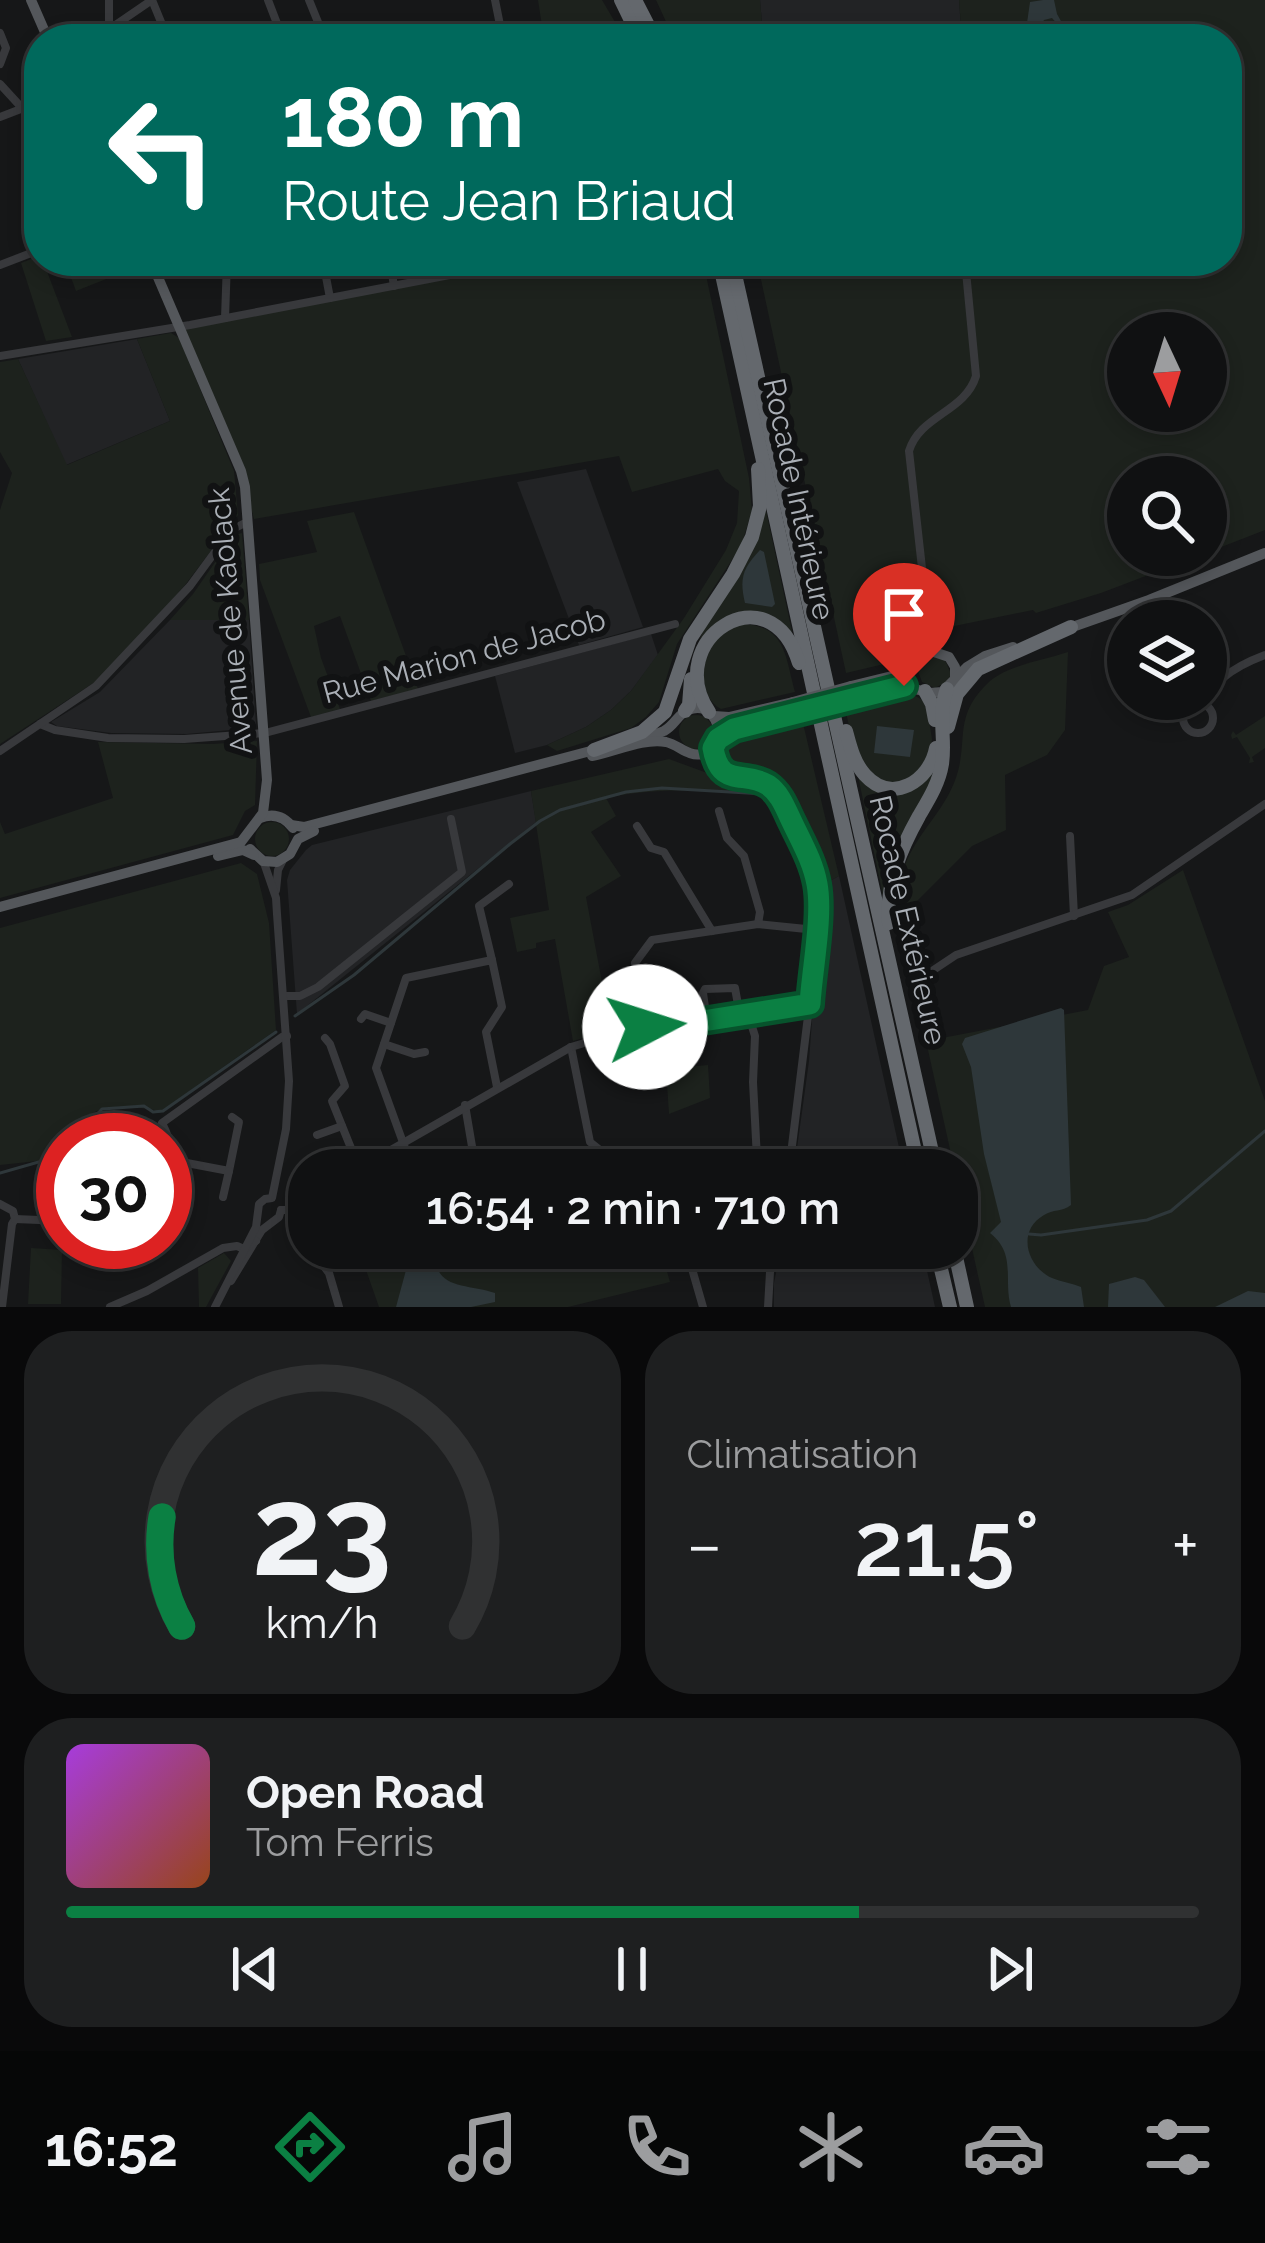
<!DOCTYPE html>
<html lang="fr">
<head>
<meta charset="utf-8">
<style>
	body { margin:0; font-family:Raleway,sans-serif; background:#1e1f20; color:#f1f3f6; height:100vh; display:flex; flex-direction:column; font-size:45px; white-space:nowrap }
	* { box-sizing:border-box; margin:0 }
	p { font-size:39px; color:#9c9d9f }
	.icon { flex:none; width:66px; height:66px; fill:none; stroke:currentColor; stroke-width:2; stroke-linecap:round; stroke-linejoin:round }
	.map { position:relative; height:1307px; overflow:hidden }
	.sheet { display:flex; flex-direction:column; gap:24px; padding:24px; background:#09090a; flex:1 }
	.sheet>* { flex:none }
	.banner { position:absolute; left:24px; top:24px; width:1218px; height:252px; border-radius:48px; box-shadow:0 6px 18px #0003,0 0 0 3px #303132; background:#00695c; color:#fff; overflow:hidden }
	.needle { width:78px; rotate:176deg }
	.fabs { position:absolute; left:1107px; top:312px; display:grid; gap:24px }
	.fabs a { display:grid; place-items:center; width:120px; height:120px; border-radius:50%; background:#101112; box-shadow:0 6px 18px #0003,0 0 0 3px #303132; font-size:60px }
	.speed { position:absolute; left:36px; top:1113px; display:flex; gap:24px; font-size:60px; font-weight:700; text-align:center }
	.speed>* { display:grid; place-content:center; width:156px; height:156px; border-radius:50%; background:#101112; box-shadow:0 6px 18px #0003,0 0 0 3px #303132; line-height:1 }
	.speed .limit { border:18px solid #d22; background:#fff; color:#111 }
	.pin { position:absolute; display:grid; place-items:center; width:102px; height:102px; color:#fff; margin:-123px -51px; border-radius:50% 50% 50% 0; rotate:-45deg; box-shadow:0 0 12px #0007 }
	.pin .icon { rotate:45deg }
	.me { position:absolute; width:132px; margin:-66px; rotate:85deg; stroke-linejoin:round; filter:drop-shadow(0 0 9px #0008) }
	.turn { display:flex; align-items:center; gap:42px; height:252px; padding:0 60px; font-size:54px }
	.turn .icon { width:156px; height:156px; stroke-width:2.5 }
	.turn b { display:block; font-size:84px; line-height:102px }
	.big { font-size:90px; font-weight:600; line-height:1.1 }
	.sheet .card { flex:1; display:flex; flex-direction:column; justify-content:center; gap:18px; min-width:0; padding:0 42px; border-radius:48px; background:#1e1f20 }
	.sheet .dial { align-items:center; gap:0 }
	.dial svg { height:312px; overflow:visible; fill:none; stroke:#303132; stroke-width:7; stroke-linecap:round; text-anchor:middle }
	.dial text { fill:#f1f3f6; stroke:none }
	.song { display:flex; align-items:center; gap:36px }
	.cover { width:144px; height:144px; border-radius:18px; background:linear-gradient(135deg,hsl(280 70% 55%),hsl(20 70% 35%)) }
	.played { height:12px; border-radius:6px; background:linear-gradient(90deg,#0b8043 70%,#303132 70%) }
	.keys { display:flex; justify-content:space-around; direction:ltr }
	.heat { display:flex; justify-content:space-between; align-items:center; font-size:66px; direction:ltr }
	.sheet .tiles { flex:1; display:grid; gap:24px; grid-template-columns:1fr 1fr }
	.card:last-child { grid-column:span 2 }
	.trip { position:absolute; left:288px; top:1149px; width:690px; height:120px; border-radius:48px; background:#101112; box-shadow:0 6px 18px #0003,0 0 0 3px #303132; font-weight:600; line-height:120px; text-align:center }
	.tab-bar { display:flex; height:192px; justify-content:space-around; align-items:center; background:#060707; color:#9c9d9f }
	.tab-bar .icon { width:84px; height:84px }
	.tab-bar .on { color:#0b8043 }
	.tab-bar b { font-size:54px; color:#f1f3f6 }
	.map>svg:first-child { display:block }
</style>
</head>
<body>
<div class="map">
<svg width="1265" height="1307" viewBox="0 0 1265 1307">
	<rect width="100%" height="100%" fill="#161718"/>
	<!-- built -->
	<g fill="#222325">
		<path d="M760 0H959L961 27 940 31 931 39H867L851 32 763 35Z"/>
		<path d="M137 339 170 421 66 465 18 359Z"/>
		<path d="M586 469 643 627 579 645 517 482Z"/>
		<path d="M170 620H249L256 724 241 729 186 734 111 733 57 726 51 722 100 692Z"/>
		<path d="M651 634 658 655 631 691 611 710 586 727 547 745 515 753 495 676Z"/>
		<path d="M531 791 536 822 297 1014 287 880 290 870 306 850 312 845Z"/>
		<path d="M839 876 904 1170H794L809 1061 822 885Z"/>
		<path d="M781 1248H922L935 1307H774V1283Z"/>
	</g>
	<!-- green -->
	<g fill="#1d221d" fill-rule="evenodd">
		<path d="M538 0H602L625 39H544Z"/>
		<path d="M656 0H760L763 35 852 31 867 39H674Z"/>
		<path d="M959 0H1265V530L1206 553V477H1128V555H1201L1101 593 1036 613 1033 610 920 633 897 661 846 673 757 261H1227V39H931L940 31 961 27ZM1128 333H1206V411H1128Z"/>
		<path d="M39 256V261H43L72 337 46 341 21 263Z"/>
		<path d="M98 261H142L144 264 76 291 69 272Z"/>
		<path d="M522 261H703L749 478 752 511 741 546 677 644 659 702 646 717 631 728 557 751 547 745 586 727 611 710 631 691 684 618 726 550 737 523 739 491 725 481 718 469 632 492 619 456 254 519 241 470 180 326Z"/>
		<path d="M171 333 179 338 234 471 238 515 185 585 142 635 98 680 0 744V510L12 473 0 452V362L18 359 67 465 170 421 137 339Z"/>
		<path d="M765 506 794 641 746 613 695 654 702 633Z"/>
		<path d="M354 512 418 689 371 701 340 616 314 626 321 658 340 709 311 717 260 580 259 564 317 552 307 521Z"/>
		<path d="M242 533 249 620H170L193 594 234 535Z"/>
		<path d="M741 624C786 625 785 656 795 692L721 709C698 698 700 657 716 639 723 632 733 628 741 624Z"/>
		<path d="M1068 652 1065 730 1047 755 1005 775 1006 830 972 846 901 917C901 905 899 892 901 880 907 843 941 816 954 783 971 741 950 718 990 681 1009 665 1044 660 1068 652Z"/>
		<path d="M934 656 945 660 951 674 948 681 935 688 922 682 918 671 926 663V658Z"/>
		<path d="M910 693 926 702 932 739 930 755 909 781C903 782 896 784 889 783 856 778 852 734 845 709Z"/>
		<circle cx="696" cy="732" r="17"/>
		<path d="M1265 716V748L1252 757 1254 762 1249 763 1250 758 1237 737 1232 739 1231 735 1233 731 1236 735Z"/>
		<path d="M802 719 839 876 822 885C813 856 793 787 762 777 744 771 733 776 719 760L723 747 730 738Z"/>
		<path d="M257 741 255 805 245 811 233 835 0 898V822L5 834 113 798 98 742 213 744Z"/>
		<path d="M669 759 740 785 762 788 774 799 779 808 769 803 766 795C711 791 660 786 606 798L616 816 591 832 621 876 586 897 611 1030 573 1041 555 939 536 943V948L517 952 510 918 549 910 531 791Z"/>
		<path d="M939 761 884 901 857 771 889 792Z"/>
		<circle cx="272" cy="839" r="17"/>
		<path d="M241 863 257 874 269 923 276 1030 161 1111C93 1100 89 1109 47 1160L0 1165V928Z"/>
		<path d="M1183 870 1265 1101V1307H985L926 1041 1088 1010 1104 966 1129 957 1108 912 1128 905Z"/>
		<path d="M708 1065 710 1098 669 1114 666 1069Z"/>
		<path d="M31 1248 62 1250 61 1304H28Z"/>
		<path d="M350 1248H457L461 1272 661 1250 670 1282 568 1307H379L360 1253 351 1251Z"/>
		<path d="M224 1253 231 1261 206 1307H199L198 1268Z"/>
	</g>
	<!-- water -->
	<g fill="#2e373a">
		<path d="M1043 0H1054L1057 14 1071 39 1052 18 1044 20 1037 33 1027 23 1030 2Z"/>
		<path d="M760 550 764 552 775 604 772 607 745 603C739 578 743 568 760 550Z"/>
		<path d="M877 726 914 730 910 757 874 753Z"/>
		<path d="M1061 1008 1064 1010 1071 1205C1062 1212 1053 1209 1044 1215 1016 1231 1027 1267 1052 1278 1061 1282 1072 1283 1081 1287L1084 1307H1011C1003 1280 1017 1254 990 1233L1001 1222 984 1154 971 1067 962 1044 965 1038Z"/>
		<path d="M412 1248H435C432 1291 466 1283 495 1293V1302L471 1307H396Z"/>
		<path d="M1135 1277 1144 1280 1165 1307H1108L1109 1284Z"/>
		<path d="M1248 1291 1265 1293V1307H1215Z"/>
	</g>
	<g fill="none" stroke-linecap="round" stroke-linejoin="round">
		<!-- stream -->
		<g stroke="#2e373a" stroke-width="3">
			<path d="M295 1016 354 975 510 844 540 821 560 810 626 792 662 788 766 794"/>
			<path d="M73 1140 102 1109 144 1106 153 1112 163 1111 276 1032"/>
			<path d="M0 1173 56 1157 63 1149"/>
			<path d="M1029 1234 1041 1235 1147 1220 1171 1211 1265 1131"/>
		</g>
		<!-- minor -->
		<g stroke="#38393c" stroke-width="8">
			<path d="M109 0V28"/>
			<path d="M152 0 168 39"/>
			<path d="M268 0 283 39"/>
			<path d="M309 0 320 27"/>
			<path d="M0 33 6 48 0 64"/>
			<path d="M95 39 152 0"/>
			<path d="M483 39 494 34 500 25 495 0"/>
			<path d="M0 84 22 108"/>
			<path d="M0 117 39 102"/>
			<path d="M323 261 330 298"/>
			<path d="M390 261 394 286"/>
			<path d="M0 265 39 250"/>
			<path d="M227 265H246V261"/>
			<path d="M225 318 227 261"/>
			<path d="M0 356 190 325 522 261"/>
			<path d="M926 653 930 640 909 451C920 415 965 412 976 376L965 261"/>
			<circle cx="1198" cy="718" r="15"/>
			<path d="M1206 705C1211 679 1241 664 1265 655"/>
			<path d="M40 724 55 730 108 738 184 739 265 733 675 624"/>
			<path d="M0 751 96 686 190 586 231 530 247 522"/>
			<path d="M704 754 726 773 758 781 770 786 780 797 813 866 817 882 818 906 809 1008 789 1170"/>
			<path d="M719 811 727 838 744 856 760 912 758 924"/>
			<path d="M637 826 651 848 664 852 712 931"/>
			<path d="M1070 836 1074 916"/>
			<path d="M276 890 278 870 283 860"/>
			<path d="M492 960 479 906 509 884"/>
			<path d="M932 971 956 955 1132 895 1265 804"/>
			<path d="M284 996H300L318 987 462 872 451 819"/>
			<path d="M748 1014 755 1036 753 1082 757 1159 768 1170"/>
			<path d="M361 1019 365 1014 391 1023"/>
			<path d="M707 1021 703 993 705 989 735 988 740 1016"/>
			<path d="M646 1030 635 963 652 940 758 924 816 930"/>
			<path d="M325 1038 330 1044 345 1086 332 1101 359 1168"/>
			<path d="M384 1044 414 1054 425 1052"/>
			<path d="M571 1047 590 1142 615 1162 676 1158 678 1170"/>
			<path d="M465 1105 476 1170"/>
			<path d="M317 1135 342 1126"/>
			<path d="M135 1140 139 1139"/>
			<path d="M171 1160 229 1171 239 1122 232 1117"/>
			<path d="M418 1167 405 1148 376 1068 406 978 492 960 502 1007 486 1032 497 1087"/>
			<path d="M356 1170 571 1047 601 1038 810 1004"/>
			<path d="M165 1172C175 1154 171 1141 162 1123L282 1037 287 1036"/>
			<path d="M223 1197 229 1171"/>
			<path d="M0 1204 13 1211 15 1219 12 1224 2 1307"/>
			<path d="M295 1207 309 1246"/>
			<path d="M281 1210H288L309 1199"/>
			<path d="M15 1219 63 1221"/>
			<path d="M310 1248 329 1273 339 1307"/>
			<path d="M686 1248 703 1307"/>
			<path d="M749 1248 774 1254"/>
			<path d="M690 1261 735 1248"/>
			<path d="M231 1281 262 1230 279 1217 281 1210"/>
			<path d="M110 1307 147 1291 223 1248 237 1246 244 1249 256 1241"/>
			<path d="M215 1307 256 1227 259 1204 265 1199 272 1198 286 1129 289 1081 277 914 276 898 264 863"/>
			<path d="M768 1307 770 1272 776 1248"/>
		</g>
		<!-- major -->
		<g stroke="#54575b" stroke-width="10">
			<path d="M31 0 48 39"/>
			<path d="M1064 630 1149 600 1265 553"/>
			<path d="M851 686 900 674 924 653 931 651 949 657 955 667V678"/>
			<path d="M854 698 904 686 930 693 942 692 967 667 985 656 1013 647"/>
			<path d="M714 716 729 717 793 702"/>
			<path d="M634 740C644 737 655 735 664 731 675 725 677 715 688 710 709 702 720 721 719 739"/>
			<path d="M592 756C615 752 642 738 666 742 679 745 688 757 702 754 715 751 718 736 730 730 750 721 775 719 795 714"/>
			<path d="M260 818C273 813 284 816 293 828"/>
			<path d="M291 825 304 827 598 749"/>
			<path d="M250 849 263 861 277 862 290 854 298 839 314 831"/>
			<path d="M218 856 243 850 254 855"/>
			<path d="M0 907 241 842 263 813 267 780 245 487 241 471 151 261"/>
		</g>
		<!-- highway -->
		<g stroke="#64686d" stroke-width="14">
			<path d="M621 0 640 39"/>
			<path d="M635 0 655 39"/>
			<path d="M719 261 919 1170"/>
			<path d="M732 261 936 1170"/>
			<path d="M925 691 932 704 935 720"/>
			<path d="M685 711 689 705 691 679"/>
			<path d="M709 712C661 640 770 568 799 663"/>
			<path d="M948 727 957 694 978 669 1071 627"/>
			<path d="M846 731C850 746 854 763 865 775 892 805 930 781 936 748"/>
			<path d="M594 750 642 732 665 712 690 639 733 574 752 537 760 506 758 469"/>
			<path d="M889 923C886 883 900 850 919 816 929 799 939 783 942 764 946 738 937 715 947 689"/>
			<path d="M936 1248 950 1307"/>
			<path d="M954 1248 967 1307"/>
		</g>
		<!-- major-bridge -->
		<g stroke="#54575b" stroke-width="10">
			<path d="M793 702 851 686"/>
			<path d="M795 714 854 698"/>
		</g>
	</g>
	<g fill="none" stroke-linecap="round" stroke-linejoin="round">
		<!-- route casing -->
		<g stroke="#07532c" stroke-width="30">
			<path id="route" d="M645 1027 646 1030 810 1004C812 970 823 916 817 884 813 862 802 843 793 824 786 810 781 794 768 785 744 770 720 789 713 748L718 739 734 729 904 686"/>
		</g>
		<!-- route -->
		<use href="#route" stroke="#0b8043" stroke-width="21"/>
	</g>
	<g text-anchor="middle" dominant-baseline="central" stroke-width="12" stroke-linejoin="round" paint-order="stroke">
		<!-- street labels -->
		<g font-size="30" fill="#aaafb6" stroke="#111213">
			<text transform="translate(799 499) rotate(78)">Rocade Intérieure</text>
			<text transform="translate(230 621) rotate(-95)">Avenue de Kaolack</text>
			<text transform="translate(464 656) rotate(-15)">Rue Marion de Jacob</text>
			<text transform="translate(908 920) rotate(77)">Rocade Extérieure</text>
		</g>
	</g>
</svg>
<div class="fabs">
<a><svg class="needle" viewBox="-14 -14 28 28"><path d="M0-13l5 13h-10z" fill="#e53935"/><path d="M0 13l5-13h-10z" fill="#9c9d9f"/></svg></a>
<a><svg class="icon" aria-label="search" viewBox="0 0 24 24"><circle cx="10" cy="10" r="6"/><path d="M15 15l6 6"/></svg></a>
<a><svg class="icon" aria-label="layers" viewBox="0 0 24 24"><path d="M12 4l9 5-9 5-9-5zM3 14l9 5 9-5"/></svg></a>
</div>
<div class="speed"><div class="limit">30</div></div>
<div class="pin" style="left:904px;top:686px;background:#d93025"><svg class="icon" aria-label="arrive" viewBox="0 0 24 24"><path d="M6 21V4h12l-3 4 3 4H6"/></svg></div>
<svg class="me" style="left:645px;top:1027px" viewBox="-20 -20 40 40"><circle r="19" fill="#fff"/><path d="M0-13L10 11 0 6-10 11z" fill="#0b8043"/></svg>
<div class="trip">16:54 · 2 min · 710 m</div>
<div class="banner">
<div class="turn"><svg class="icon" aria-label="left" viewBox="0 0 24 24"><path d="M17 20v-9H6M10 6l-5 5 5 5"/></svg><div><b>180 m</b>Route Jean Briaud</div></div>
</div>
</div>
<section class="sheet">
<div class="tiles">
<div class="card dial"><svg viewBox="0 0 100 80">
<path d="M14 69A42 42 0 1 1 86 69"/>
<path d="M14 69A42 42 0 0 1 9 41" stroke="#0b8043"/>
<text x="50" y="56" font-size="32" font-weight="700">23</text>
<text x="50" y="72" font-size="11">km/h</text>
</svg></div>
<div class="card"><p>Climatisation</p>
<div class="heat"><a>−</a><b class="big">21.5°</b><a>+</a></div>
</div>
<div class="card">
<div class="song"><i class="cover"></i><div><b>Open Road</b><p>Tom Ferris</p></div></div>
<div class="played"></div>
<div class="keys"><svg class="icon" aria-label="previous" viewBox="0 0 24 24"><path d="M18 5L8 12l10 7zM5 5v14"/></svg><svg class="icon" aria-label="pause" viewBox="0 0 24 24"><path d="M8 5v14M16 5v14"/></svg><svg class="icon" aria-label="next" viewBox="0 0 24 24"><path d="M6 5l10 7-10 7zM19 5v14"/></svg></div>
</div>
</div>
</section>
<nav class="tab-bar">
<b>16:52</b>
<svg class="icon on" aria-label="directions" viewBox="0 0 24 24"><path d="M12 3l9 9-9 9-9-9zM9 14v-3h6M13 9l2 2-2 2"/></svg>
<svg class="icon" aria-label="music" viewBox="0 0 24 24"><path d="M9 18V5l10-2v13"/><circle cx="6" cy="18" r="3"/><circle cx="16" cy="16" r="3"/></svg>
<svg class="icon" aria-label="phone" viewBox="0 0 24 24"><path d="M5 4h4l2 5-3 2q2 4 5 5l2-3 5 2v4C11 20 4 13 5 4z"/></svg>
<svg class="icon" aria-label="climate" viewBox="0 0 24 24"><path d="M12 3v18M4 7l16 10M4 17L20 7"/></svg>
<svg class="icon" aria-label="car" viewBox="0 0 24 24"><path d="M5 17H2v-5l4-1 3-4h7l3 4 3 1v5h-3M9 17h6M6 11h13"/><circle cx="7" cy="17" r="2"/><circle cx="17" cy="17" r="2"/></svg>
<svg class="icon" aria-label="filters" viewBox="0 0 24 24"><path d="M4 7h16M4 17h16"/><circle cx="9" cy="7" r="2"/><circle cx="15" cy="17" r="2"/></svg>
</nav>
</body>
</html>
